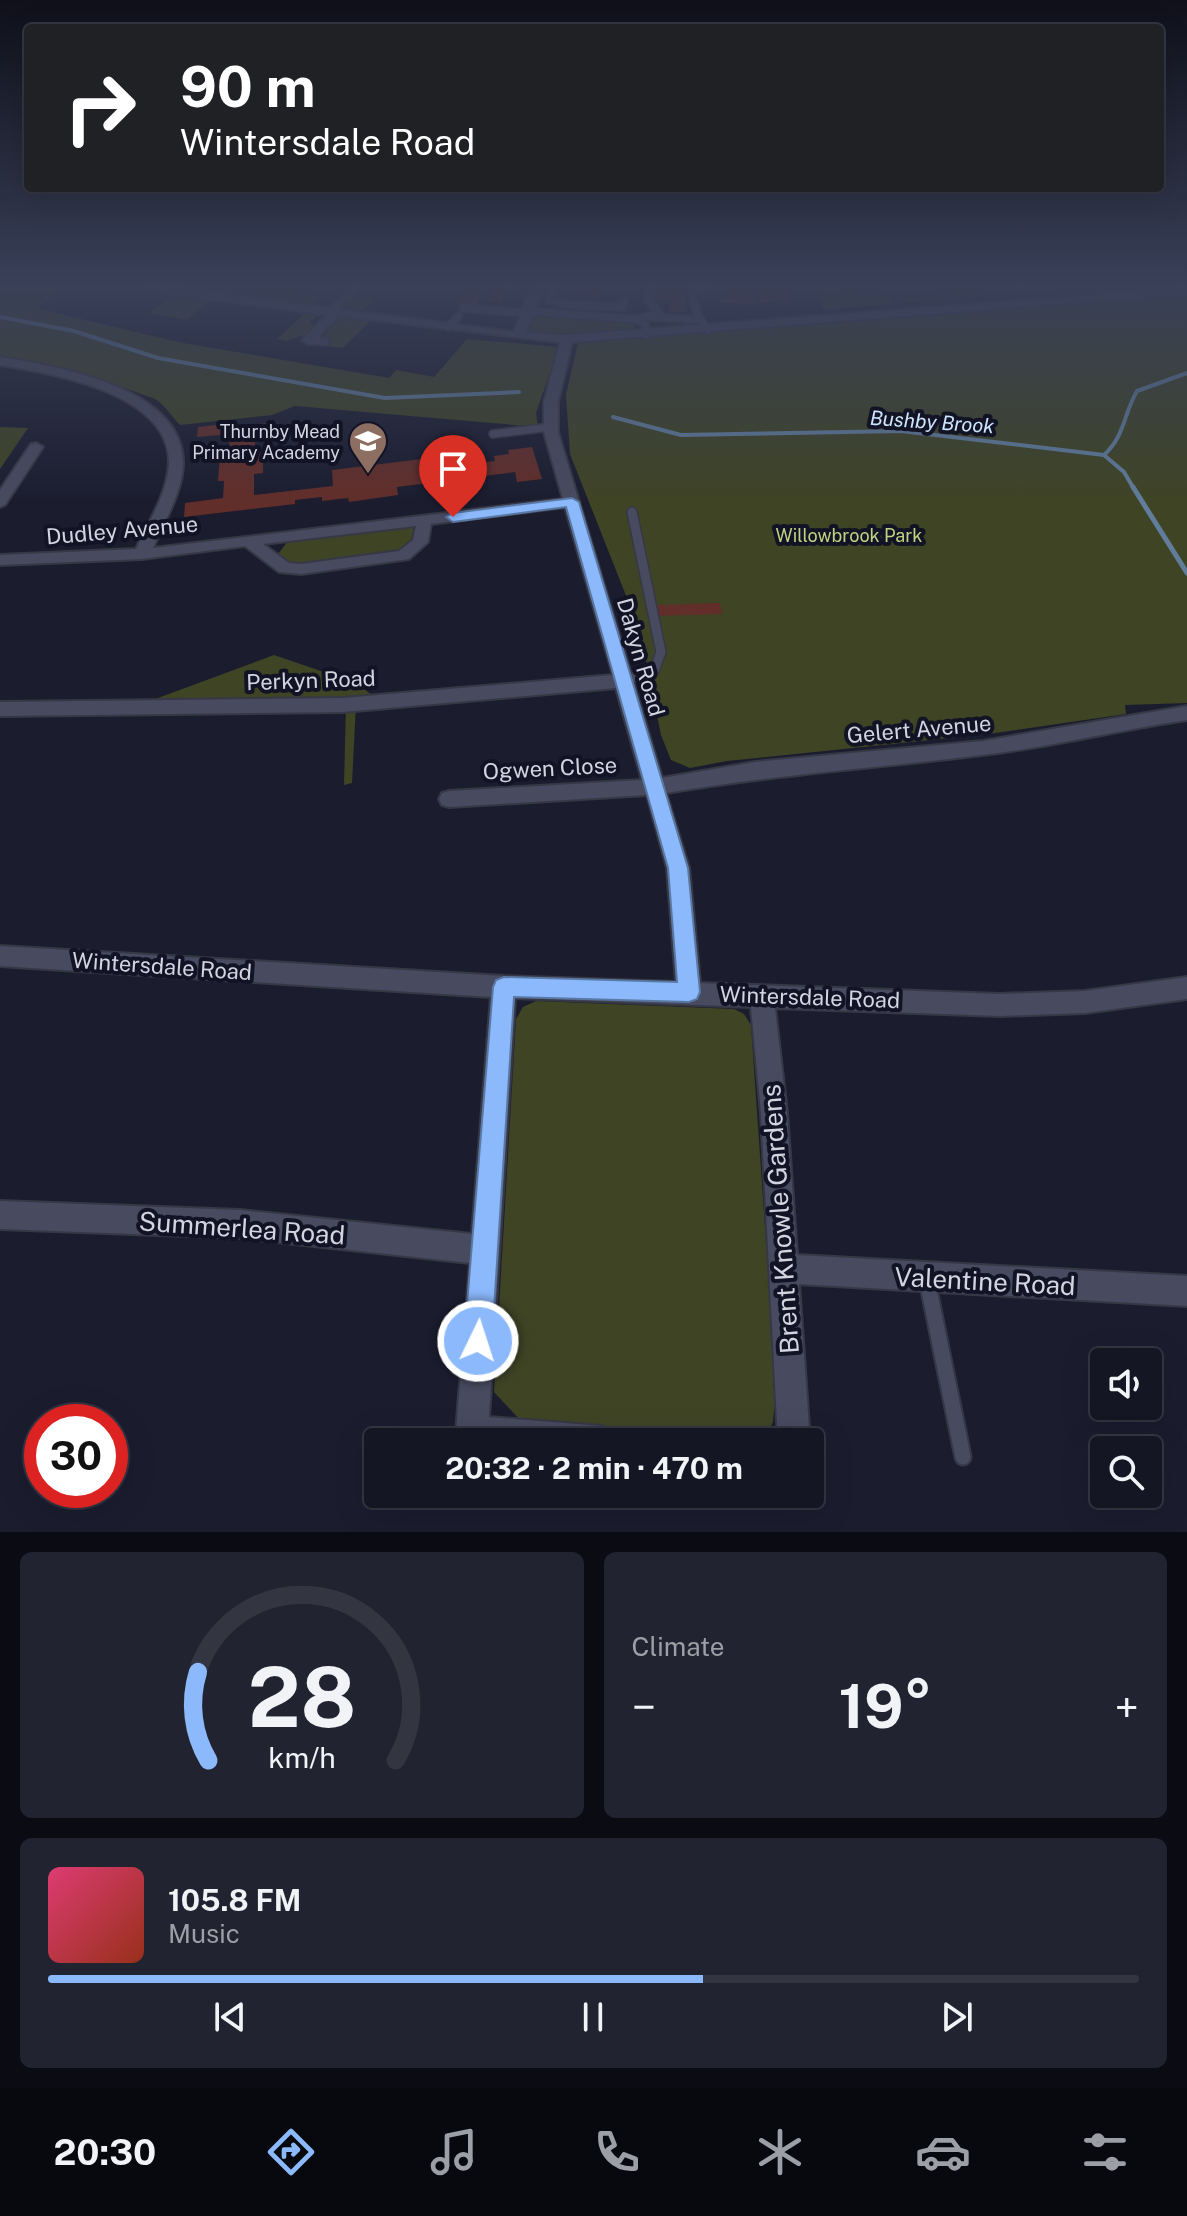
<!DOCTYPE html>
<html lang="en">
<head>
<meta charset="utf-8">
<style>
	body { margin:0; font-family:"Public Sans",sans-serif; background:#212330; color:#f1f3f6; height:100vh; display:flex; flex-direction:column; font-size:30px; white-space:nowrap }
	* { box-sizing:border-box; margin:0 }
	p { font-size:26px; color:#9d9fa6 }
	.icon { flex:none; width:44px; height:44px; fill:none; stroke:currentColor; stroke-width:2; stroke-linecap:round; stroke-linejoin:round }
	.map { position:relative; height:1532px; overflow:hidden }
	.details { display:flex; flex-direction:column; gap:20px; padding:20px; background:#0b0c13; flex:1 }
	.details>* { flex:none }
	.hud { position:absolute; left:24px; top:24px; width:1140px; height:168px; border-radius:8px; box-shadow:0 8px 32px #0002,0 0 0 2px #333541; background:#202124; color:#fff; overflow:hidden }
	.controls { position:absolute; left:1090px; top:1348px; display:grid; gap:16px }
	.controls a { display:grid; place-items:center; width:72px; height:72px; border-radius:8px; background:#141623; box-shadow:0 8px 32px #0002,0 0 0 2px #333541; font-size:40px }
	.speed { position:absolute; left:24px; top:1404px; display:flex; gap:16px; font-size:40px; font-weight:700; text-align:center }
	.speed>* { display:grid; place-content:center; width:104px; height:104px; border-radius:50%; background:#141623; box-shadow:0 8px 32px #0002,0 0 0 2px #333541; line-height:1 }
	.speed .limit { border:12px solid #d22; background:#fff; color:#111 }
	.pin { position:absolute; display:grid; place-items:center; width:68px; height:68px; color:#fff; margin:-82px -34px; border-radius:50% 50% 50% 0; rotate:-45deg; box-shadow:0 0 8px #0007 }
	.pin .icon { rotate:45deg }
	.me { position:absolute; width:88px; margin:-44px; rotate:4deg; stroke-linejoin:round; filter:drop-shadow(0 0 6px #0008) }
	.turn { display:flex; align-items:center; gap:28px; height:168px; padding:0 24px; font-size:36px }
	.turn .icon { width:104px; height:104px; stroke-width:2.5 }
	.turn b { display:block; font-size:56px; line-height:68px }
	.big { font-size:60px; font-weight:700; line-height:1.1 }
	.details .tile { flex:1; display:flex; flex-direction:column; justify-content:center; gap:12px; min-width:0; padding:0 28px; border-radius:12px; background:#212330 }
	.details .dial { align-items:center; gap:0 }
	.dial svg { height:208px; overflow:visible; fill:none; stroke:#333541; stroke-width:7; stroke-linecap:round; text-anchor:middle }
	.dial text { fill:#f1f3f6; stroke:none }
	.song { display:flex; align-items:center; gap:24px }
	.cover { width:96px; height:96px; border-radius:12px; background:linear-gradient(135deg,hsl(340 70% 55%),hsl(10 70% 35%)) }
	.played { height:8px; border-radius:4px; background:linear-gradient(90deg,#8bb9fc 60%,#333541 60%) }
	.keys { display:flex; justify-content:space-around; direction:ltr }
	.heat { display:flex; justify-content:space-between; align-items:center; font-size:44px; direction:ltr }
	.details .tiles { flex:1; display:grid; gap:20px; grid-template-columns:1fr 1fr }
	.tile:last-child { grid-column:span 2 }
	.trip { position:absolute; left:364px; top:1428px; width:460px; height:80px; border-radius:8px; background:#141623; box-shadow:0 8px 32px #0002,0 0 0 2px #333541; font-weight:700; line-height:80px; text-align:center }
	.menu { display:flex; height:128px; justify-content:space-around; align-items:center; background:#08090e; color:#9d9fa6 }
	.menu .icon { width:56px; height:56px }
	.menu .on { color:#8bb9fc }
	.menu b { font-size:36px; color:#f1f3f6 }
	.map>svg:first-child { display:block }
</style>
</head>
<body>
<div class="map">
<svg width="1187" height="1532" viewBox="0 0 1187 1532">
	<rect width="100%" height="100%" fill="#1b1d2f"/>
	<!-- green -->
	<g fill="#3f4425">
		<path d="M0 288H68L42 303 39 309 178 342 389 378 396 370 434 377 467 339 559 347 536 413 538 427 295 406 272 415 180 425C173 418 163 402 153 398 113 384 42 356 0 367Z"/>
		<path d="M261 288 322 297 309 309 322 312 310 322 318 330 287 341 277 339 307 311 244 300Z"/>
		<path d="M815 288H837L842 292 893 297 889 300 893 304 824 310Z"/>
		<path d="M1049 288 904 302 896 300 967 292Z"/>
		<path d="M178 291 215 296 187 320 150 313Z"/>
		<path d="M1187 294V703L1125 705 1126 714 988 734 727 761 690 768 671 760 661 735 640 631 570 454 566 395 578 343Z"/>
		<path d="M353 296 374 299 357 316 373 318 343 348 328 346 331 341 322 338 341 315 334 314Z"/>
		<path d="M527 311 635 319 634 335 554 338 522 328Z"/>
		<path d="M0 427 28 428 0 469Z"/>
		<path d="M411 523 416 537 399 553 299 565 289 564 278 554 291 537Z"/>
		<path d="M274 655 356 683 377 699 131 708Z"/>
		<path d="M356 704 352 783 344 785 346 705Z"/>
		<path d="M536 1001 734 1009 744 1014 751 1025 776 1387 773 1422 765 1439 747 1442 520 1420 494 1392 516 1019 523 1007Z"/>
	</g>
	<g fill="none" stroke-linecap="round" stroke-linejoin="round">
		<!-- stream-far1 -->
		<g stroke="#617d9b" stroke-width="4">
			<path d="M0 317 74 331 158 358 385 398 519 392"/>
			<path d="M613 417 681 435 901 431 1104 455 1124 472 1134 489"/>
			<path d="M1104 455C1125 436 1123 415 1137 391L1187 373"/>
		</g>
		<!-- stream -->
		<path stroke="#617d9b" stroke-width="5" d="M1133 487 1187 573"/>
	</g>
	<!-- building -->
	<g fill="#612e2a">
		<path d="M467 288H485L476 306 458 305Z"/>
		<path d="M494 288 508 289 501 302 487 301Z"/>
		<path d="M561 288H610L609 292H602L601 296 560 292Z"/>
		<path d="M669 288H685L686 312H671L672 301 650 300 651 289 668 291Z"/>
		<path d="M762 288H787L789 299 760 303 759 291H762Z"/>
		<path d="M725 290 755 291 757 304 720 303V299H726Z"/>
		<path d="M233 423V427L269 423V429L255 431V452L263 451V473L254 474V495L333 486 332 470 430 458 431 462 451 459 453 466 495 461 494 456 509 454 508 450 532 447 542 479 517 482 515 472 397 487 398 495 349 502 348 498 322 501V497L295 500V504L184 517 185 503 223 498 224 481H218L220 454 229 453 230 434 197 437 198 427Z"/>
		<path d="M720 603 722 614 657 616 656 605Z"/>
	</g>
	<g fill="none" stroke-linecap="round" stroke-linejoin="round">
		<!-- lane-far2 casing -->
		<g stroke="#373846" stroke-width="10">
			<g id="lane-far2">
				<path d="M555 288 550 300 568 305 623 307 624 300"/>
				<path d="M704 289H690L698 317 708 330"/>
				<path d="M464 308 526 313"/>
				<path d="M527 311 635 319 646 324V335"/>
				<path d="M329 313 356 288"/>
				<path d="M652 317 701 320"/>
				<path d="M637 319 659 313 648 300 651 288"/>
				<path d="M448 327 459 316"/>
				<path d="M493 434 550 427"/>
			</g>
		</g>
		<!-- lane-far1 casing -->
		<g stroke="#373846" stroke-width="12">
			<path id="lane-far1" d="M622 681 654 671 661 652 632 512"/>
		</g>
		<!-- lane casing -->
		<g stroke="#373846" stroke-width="19">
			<path id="lane" d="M927 1280 963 1457"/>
		</g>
		<!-- street casing -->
		<g stroke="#373846" stroke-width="4">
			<g id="street">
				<path d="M144 288H177L514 332 531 288H543L526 333 567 335 1187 288V294L572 342 558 402V432L662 778 755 762 983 741 1187 706V720C1118 730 1051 747 982 755 877 768 771 775 666 793L689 868 700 983 1000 994 1085 991 1187 977V999L1085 1013 1000 1016 775 1008 787 1113 797 1255 1187 1276V1306L799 1284 810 1442H778L761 1113 751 1007 515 998 489 1417 602 1426 613 1431 618 1442H460L456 1432 470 1263 240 1238 0 1229V1201L240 1210 472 1234 491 997 0 966V946L504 976 676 982 667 868 647 795 449 807 442 805 439 799 442 793 449 791 642 780 616 688 343 712 0 716V702L343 698 613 675 565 507 431 524 428 542 409 559 301 574 279 572 245 546 142 559 0 565V555L136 549C148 523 168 492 169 463 170 393 52 373 0 365V357C57 366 181 387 183 461 184 490 164 522 153 548L563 499 544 432V402L560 342 339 316 318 337 328 339V345L308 344 302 340 327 315 150 291ZM416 526 413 540 399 551 301 564 289 563 263 544Z"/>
				<path d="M36 443 43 447 5 505 0 507V490L31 444Z"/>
			</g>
		</g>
		<!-- lane-far2 -->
		<use href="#lane-far2" stroke="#484a5f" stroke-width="7"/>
		<!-- lane-far1 -->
		<use href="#lane-far1" stroke="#484a5f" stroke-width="9"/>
		<!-- lane -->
		<use href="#lane" stroke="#484a5f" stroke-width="15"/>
		<!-- street -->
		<use href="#street" fill="#484a5f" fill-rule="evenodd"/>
	</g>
	<!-- sky -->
	<linearGradient id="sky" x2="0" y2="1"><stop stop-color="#0f101a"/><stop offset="0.57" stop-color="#394058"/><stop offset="1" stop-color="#394058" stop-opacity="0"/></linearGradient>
	<rect width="1187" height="502" fill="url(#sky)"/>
	<!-- route -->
	<path fill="#8bb9fc" stroke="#5a78a4" stroke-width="2" d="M572 498 579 502 688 868 700 992 697 999 689 1002 514 997 492 1341 488 1351 478 1355 468 1351 464 1341 493 987 496 980 504 977 677 982 668 868 566 507 453 522 446 517 453 513Z"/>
	<!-- icons -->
	<defs>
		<g id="school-pin" transform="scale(2)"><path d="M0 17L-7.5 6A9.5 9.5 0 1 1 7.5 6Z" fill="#8d6e63" stroke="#121325"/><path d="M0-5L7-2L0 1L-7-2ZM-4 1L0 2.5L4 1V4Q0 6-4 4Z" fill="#fff"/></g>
	</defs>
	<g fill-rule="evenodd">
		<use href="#school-pin" x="368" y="441"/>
	</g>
	<g text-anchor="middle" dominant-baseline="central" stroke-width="8" stroke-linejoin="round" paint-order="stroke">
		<!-- far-poi labels -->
		<g font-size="18" fill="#d2d4e0" stroke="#121325" text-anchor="end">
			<text x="340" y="431">Thurnby Mead<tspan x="340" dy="21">Primary Academy</tspan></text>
		</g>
		<!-- far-park labels -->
		<g font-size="18" fill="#c3d181" stroke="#121325">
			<text x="849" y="535">Willowbrook Park</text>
		</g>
		<!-- far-water labels -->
		<g font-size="20" font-style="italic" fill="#cde6fe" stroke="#121325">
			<text transform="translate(932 422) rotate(4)">Bushby Brook</text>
		</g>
		<!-- street labels -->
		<g font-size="22" fill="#d2d4e0" stroke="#121325">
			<text transform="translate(122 530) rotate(-5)">Dudley Avenue</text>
			<text transform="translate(641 657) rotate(74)">Dakyn Road</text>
			<text transform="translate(311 680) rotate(-2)">Perkyn Road</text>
			<text transform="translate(919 729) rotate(-5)">Gelert Avenue</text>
			<text transform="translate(550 768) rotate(-3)">Ogwen Close</text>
			<text transform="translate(162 966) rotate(4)">Wintersdale Road</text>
			<text transform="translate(810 997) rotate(2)">Wintersdale Road</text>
		</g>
		<!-- near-street labels -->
		<g font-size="26" fill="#d2d4e0" stroke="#121325">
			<text transform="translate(780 1219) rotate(-94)">Brent Knowle Gardens</text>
			<text transform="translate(242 1228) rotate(4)">Summerlea Road</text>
			<text transform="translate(985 1281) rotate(3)">Valentine Road</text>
		</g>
	</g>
</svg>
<div class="controls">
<a><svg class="icon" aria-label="sound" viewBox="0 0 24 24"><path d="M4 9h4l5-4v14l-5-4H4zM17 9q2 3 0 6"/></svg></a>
<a><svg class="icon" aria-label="search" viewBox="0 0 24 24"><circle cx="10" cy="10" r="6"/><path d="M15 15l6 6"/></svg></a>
</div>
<div class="speed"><div class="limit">30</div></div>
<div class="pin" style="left:453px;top:517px;background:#d93025"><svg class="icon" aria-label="arrive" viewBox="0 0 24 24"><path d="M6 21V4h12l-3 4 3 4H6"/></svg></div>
<svg class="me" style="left:478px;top:1341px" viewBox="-20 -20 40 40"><circle r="17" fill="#8bb9fc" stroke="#fff" stroke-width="3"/><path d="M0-11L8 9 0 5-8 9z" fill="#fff"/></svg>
<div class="trip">20:32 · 2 min · 470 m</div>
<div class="hud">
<div class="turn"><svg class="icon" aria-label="right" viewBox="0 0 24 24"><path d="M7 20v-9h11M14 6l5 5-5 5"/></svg><div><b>90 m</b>Wintersdale Road</div></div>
</div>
</div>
<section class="details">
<div class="tiles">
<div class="tile dial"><svg viewBox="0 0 100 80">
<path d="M14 69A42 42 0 1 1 86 69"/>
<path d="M14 69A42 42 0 0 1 10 35" stroke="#8bb9fc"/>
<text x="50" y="56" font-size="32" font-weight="700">28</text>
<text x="50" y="72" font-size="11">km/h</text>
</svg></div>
<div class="tile"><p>Climate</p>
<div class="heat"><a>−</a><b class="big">19°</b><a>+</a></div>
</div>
<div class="tile">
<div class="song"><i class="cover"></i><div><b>105.8 FM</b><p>Music</p></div></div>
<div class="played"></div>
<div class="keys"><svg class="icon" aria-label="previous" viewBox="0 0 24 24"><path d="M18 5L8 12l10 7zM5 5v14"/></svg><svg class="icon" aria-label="pause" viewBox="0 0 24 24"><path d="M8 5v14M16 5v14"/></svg><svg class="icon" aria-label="next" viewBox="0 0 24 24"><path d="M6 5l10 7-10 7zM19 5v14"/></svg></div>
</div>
</div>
</section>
<nav class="menu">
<b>20:30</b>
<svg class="icon on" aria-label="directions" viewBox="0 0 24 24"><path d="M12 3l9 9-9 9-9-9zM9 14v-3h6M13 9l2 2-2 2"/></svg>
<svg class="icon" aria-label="music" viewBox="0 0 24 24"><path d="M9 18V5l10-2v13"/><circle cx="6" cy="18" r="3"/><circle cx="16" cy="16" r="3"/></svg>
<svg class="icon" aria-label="phone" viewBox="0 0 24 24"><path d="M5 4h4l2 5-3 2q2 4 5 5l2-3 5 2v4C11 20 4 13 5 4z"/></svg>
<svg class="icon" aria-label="climate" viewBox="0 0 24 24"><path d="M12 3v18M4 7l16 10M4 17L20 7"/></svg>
<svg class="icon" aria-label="car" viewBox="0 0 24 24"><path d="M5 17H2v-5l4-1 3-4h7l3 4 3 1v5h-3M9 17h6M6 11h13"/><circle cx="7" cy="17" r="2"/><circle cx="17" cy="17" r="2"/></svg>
<svg class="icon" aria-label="filters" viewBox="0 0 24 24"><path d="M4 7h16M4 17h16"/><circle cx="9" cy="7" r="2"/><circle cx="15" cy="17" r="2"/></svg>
</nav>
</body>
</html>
